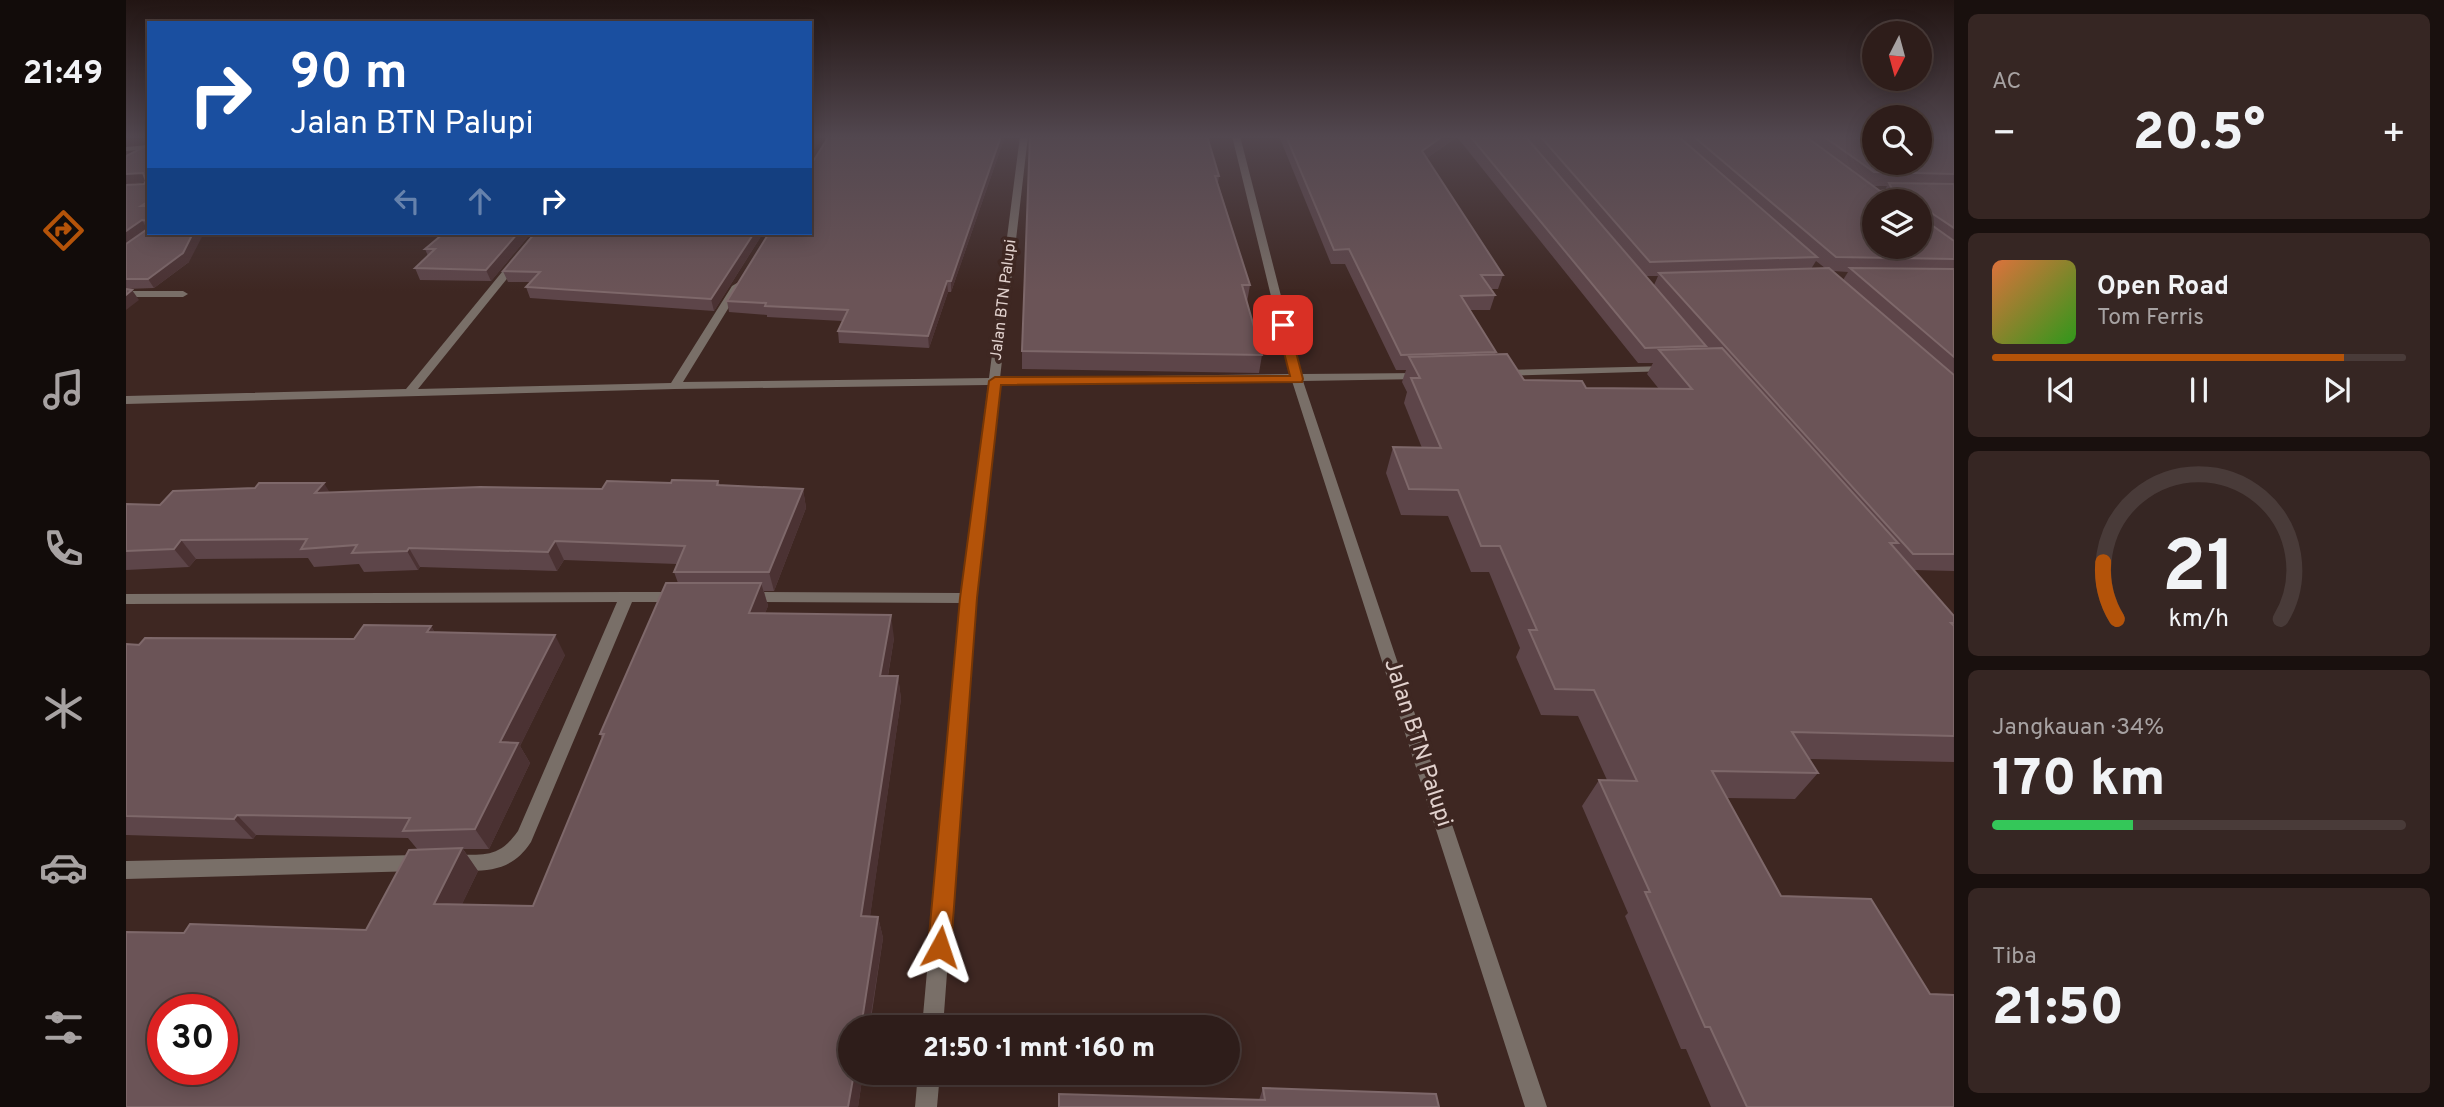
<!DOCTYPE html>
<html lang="id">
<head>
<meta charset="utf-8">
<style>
	body { margin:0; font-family:Overpass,sans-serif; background:#362623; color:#f1f3f6; height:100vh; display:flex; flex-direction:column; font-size:26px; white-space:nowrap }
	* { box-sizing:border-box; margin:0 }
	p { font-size:23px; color:#a7a2a2 }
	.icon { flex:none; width:38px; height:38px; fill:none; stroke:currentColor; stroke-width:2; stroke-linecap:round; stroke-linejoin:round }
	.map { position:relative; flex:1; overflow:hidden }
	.drawer { display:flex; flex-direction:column; gap:14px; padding:14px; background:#19100e; width:490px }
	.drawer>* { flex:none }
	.guide { position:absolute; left:21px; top:21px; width:665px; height:214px; border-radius:0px; box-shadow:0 4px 18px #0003,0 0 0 2px #493b39; background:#1a4fa0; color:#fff; overflow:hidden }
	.needle { width:46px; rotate:186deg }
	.fabs { position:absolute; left:1736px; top:21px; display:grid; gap:14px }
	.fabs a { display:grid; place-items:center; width:70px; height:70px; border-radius:50%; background:#2e1d1a; box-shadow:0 4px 18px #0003,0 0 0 2px #493b39; font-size:35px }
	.speed { position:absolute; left:21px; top:994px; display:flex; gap:14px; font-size:35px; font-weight:700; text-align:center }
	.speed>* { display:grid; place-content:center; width:91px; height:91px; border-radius:50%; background:#2e1d1a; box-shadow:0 4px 18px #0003,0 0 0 2px #493b39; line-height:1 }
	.speed .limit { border:10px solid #d22; background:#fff; color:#111 }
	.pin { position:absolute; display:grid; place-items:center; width:60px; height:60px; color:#fff; margin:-30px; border-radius:14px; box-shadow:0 4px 10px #0006 }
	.me { position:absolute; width:77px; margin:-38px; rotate:5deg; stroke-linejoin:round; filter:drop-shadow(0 0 5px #0008) }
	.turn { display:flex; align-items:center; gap:24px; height:147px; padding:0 28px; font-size:32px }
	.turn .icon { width:91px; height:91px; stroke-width:2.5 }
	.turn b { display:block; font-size:49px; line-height:60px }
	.lanes { display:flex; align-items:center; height:66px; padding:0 28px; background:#0003; justify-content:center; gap:35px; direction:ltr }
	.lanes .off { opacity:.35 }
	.big { font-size:52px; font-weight:800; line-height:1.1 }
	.drawer .card { flex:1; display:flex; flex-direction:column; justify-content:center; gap:10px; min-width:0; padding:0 24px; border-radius:10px; background:#362623 }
	.drawer .dial { align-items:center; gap:0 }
	.dial svg { height:182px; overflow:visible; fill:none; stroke:#493b39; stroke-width:7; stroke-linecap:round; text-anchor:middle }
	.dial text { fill:#f1f3f6; stroke:none }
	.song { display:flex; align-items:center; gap:21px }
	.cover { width:84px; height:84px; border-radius:10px; background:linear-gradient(135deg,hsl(20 70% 55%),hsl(110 70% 35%)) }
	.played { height:7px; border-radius:4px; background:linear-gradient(90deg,#b45309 85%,#493b39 85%) }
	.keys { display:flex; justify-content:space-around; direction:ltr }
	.heat { display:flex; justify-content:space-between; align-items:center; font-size:38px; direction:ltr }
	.charge { height:10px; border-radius:5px; background:linear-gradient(90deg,#34c759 34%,#493b39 0) }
	.trip { position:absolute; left:712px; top:1015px; width:402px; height:70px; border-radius:35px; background:#2e1d1a; box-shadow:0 4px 18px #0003,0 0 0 2px #493b39; font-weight:800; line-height:70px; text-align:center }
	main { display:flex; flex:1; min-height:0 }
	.dock { display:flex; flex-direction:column; width:126px; justify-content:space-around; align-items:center; background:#120c0a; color:#a7a2a2 }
	.dock .icon { width:49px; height:49px }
	.dock .selected { color:#b45309 }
	.dock b { font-size:32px; color:#f1f3f6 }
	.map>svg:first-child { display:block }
</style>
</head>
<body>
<main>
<nav class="dock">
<b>21:49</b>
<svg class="icon selected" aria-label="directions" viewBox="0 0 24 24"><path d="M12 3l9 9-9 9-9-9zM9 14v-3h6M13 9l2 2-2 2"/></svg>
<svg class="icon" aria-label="music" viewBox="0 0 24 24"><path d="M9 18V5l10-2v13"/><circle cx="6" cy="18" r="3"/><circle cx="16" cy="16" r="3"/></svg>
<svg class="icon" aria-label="phone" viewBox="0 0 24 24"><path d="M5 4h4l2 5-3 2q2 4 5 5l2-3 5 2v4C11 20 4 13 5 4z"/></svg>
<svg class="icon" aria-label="climate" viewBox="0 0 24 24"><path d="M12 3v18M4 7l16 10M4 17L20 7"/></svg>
<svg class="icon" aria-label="car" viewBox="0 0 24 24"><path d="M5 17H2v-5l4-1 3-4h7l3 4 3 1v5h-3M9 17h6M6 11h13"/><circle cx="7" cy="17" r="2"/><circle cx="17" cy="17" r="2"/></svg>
<svg class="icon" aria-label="filters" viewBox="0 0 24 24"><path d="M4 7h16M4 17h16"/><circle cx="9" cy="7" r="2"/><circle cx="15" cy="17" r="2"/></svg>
</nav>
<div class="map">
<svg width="1828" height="1107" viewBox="0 0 1828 1107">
	<rect width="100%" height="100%" fill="#3e2722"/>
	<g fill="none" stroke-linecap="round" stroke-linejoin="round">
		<!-- minor -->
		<g fill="#796f68" fill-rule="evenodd">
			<path d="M894 136H902L874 378 1164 374 1106 136H1114L1175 374 1296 373 1302 376 1296 379 1177 381 1421 1107H1399L1166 381 874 385 849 598 817 1027H796L834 603 620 602 615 601 613 597 615 593 620 592 835 593 862 385 549 389 0 404V396L280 389 408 233H418L292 389 545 383 606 286 611 283 616 286 557 382 863 378Z"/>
			<path d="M23 145V149L0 151V147Z"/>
			<path d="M0 291H57L62 294 57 297H0Z"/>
			<path d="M1541 366 1545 367V371L1376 376 1370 373 1376 370Z"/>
			<path d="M501 592H551L556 593 558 597 556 601 551 602H506L405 842C390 865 372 871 344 871 336 871 330 872 322 869L320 863 322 857 329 855C359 854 373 858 392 831L491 602 0 604V594Z"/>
			<path d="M292 855 299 857 301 863 299 869 292 871 0 879V861Z"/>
			<path d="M792 1073H814L811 1107H789Z"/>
		</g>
	</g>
	<!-- wall -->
	<g fill="#5d4549" fill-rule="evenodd">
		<path d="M684 136H879L825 292H822L803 348 713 343 712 331 716 321 641 317V315L603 312 601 301 702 139 696 138 684 155Z"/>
		<path d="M904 136 1093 176 1092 183 1124 285 1121 302 1136 355 1133 373 896 369V351Z"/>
		<path d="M1153 136H1828V571L1788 570 1828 616V762L1683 759 1692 773 1669 799 1600 798 1655 896 1828 1107H1585L1560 1049H1555L1499 916 1502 913 1456 806 1473 780H1481L1452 716 1415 715 1390 657 1394 648 1363 572H1345L1322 516 1275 515 1260 473 1267 447 1296 448 1278 403 1281 392 1276 382 1280 370H1270L1219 264H1205ZM1331 137 1512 363H1527L1521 374 1533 389 1460 388 1398 380 1369 355 1370 352 1344 310H1364L1369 295 1365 289H1372L1377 275 1301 158ZM1747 186H1761L1759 190 1754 191ZM1690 261 1699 268 1685 269ZM1707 271 1722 272 1717 280ZM1520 276H1532L1528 285Z"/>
		<path d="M23 145V233L63 262 28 288 0 289V185L18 184 19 182 0 184Z"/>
		<path d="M312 233H405L365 281 294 280 289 268 302 256 299 249 313 237Z"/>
		<path d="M637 233 588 311 404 298 400 287 404 282H382L377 271Z"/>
		<path d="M592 481 594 485 677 489 680 508 648 591H638L642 606 639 613 768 638 762 676H772L775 699 744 916 752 917 757 938 732 1107H0L58 933 240 930 292 850 282 838 130 835 127 839 0 835V644L228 639 305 626 309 633 439 655 394 746 404 763 363 849H337L352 871 336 904 407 906 476 739 474 734 552 583 548 572 551 564 438 560 431 571 294 567 292 570 238 572 233 564 188 567 182 558 70 559 63 567 0 570V504L34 505 204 493 476 489 545 483Z"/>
		<path d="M1137 1088 1313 1107 1133 1100Z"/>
	</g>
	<!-- shaded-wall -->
	<g fill="#4b3233">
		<path d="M689 136H696V138L684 155V143Z"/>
		<path d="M875 136H879L825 292V281Z"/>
		<path d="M1317 136H1331L1293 164 1296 151Z"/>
		<path d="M17 173 23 181 0 184V174Z"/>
		<path d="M16 220 21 229 0 245V231Z"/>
		<path d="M67 233H78L63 262 28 288 22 279Z"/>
		<path d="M392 233H405L365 281 360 270Z"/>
		<path d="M628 233H637L588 311 585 299Z"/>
		<path d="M821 281 822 292 803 348 802 336Z"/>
		<path d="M6 290 13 300 0 310V295Z"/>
		<path d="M198 483 209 501 189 493Z"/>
		<path d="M677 489 680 508 648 591 643 572Z"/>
		<path d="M55 540 70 559 63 567 48 549Z"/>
		<path d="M429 541 438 560 431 571 422 552Z"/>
		<path d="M283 548 294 567 292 570 281 551Z"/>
		<path d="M635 583 642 606 630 636 623 613Z"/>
		<path d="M765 615 768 638 758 699 754 676Z"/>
		<path d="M305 626 317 647 301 632Z"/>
		<path d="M429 635 439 655 394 746 404 763 363 849 349 829 374 742Z"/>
		<path d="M772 676 775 699 741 938 735 916Z"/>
		<path d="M111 815 130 835 127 839 108 819Z"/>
		<path d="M336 848 352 871 326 925 308 904Z"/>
		<path d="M752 917 757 938 743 1027H735Z"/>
		<path d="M728 1073H737L732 1107H722Z"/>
	</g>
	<!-- building -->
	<g fill="#6b5457" stroke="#7e686a" stroke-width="2" fill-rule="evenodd">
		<path d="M703 136H875L825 281H821L802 336 712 331 722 310 639 306 640 303 601 301 643 233H684V161L688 160Z"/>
		<path d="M904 136H1081L1093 176H1089L1124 285H1116L1136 355 896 351Z"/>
		<path d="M1160 136H1317L1296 151 1377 275H1355L1369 295 1335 296 1370 352 1275 355 1223 249 1208 250Z"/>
		<path d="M1344 136H1399L1580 346 1519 348Z"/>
		<path d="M1414 136H1552L1691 257 1524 262Z"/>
		<path d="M1567 136H1679L1754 191 1766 189 1763 183 1828 184V228L1804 212 1801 213 1800 221 1828 241V259L1710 257ZM1748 201H1794V247H1748Z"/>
		<path d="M1697 136H1748V163H1794V136H1828V174L1748 172Z"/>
		<path d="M23 145V201L15 206H23V221L16 220 0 231V185L18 184 20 181 17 173 0 174V156L20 146Z"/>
		<path d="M23 228V233H67L57 253 22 279H0V244Z"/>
		<path d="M318 233H392L360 270 289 268 309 249H299Z"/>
		<path d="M409 233H628L585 299 400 287 414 272 377 271Z"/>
		<path d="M1703 268 1828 375V554H1787L1533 273Z"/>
		<path d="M1724 268 1828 269V357Z"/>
		<path d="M0 289 6 290 0 295Z"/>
		<path d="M1596 348 1772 543H1764L1828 616V623H1825L1828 626V736L1666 732 1692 773 1586 771 1655 896 1745 899 1804 994 1828 995V1107H1621L1584 1027H1579L1519 892H1524L1473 780 1511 781 1468 690 1429 689 1403 630H1411L1374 546H1355L1332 490 1283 489 1267 447 1315 448 1285 378H1294L1283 357 1381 354 1398 380 1456 381 1460 388 1566 389 1533 350Z"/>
		<path d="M546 480 592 481 591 485 677 489 643 572H548L559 546 429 541 422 552 283 548 281 551 226 553 231 545 175 549 181 539 55 540 48 549 0 551V504L34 505 47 491 129 488 133 483H198L189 493 354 487 476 489 481 481 545 483Z"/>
		<path d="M540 583H635L623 613 765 615 754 676H772L735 916 752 917 735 1027H724V1073H728L722 1107H0V932L58 933 64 924 240 930 283 850 336 848 308 904 407 906 478 734H474ZM37 1010H96V1069H37Z"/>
		<path d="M238 625 305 626 301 632 429 635 374 742 392 743 349 829 277 831 284 818 111 815 108 819 0 816V644L13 645 19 638 228 639Z"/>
		<path d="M1137 1088 1310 1094 1313 1107H933V1094L1139 1100Z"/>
	</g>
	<!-- sky -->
	<linearGradient id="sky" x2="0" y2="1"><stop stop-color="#221513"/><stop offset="0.47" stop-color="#52474f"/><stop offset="1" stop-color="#52474f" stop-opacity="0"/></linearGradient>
	<rect width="1828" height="291" fill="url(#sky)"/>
	<!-- route -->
	<path fill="#b45309" stroke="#753606" stroke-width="2" d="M1157 322 1163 325 1177 379 1176 382 875 385 851 598 825 947 822 954 814 958 806 954 802 947 834 598 863 381 869 377 1164 376 1151 325Z"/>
	<g text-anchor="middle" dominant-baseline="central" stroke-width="7" stroke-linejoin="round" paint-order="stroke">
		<!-- far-street labels -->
		<g font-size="16" fill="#e2d2ce" stroke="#3e2722">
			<text transform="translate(878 300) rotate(-83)">Jalan BTN Palupi</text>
		</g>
		<!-- near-street labels -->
		<g font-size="23" fill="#e2d2ce" stroke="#3e2722">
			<text transform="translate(1291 743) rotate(72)">Jalan BTN Palupi</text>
		</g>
	</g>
</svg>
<div class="fabs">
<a><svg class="needle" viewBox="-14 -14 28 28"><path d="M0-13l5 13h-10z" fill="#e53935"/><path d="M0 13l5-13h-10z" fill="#a7a2a2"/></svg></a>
<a><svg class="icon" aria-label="search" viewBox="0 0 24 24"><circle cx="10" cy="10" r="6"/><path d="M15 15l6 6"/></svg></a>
<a><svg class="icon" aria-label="layers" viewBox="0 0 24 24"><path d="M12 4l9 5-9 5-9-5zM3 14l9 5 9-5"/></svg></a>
</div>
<div class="speed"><div class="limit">30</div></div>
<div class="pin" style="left:1157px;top:325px;background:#d93025"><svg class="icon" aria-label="arrive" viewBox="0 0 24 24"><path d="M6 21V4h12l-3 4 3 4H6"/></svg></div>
<svg class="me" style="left:814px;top:947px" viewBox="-20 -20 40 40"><path d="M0-17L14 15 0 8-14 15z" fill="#b45309" stroke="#fff" stroke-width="4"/></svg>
<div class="trip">21:50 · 1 mnt · 160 m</div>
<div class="guide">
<div class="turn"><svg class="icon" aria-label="right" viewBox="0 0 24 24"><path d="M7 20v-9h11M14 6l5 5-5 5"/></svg><div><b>90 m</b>Jalan BTN Palupi</div></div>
<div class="lanes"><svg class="icon off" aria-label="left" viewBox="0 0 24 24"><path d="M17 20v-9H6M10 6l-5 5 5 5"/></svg><svg class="icon off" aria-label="ahead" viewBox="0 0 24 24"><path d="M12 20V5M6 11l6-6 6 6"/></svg><svg class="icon" aria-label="right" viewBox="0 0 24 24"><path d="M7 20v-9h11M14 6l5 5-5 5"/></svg></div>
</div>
</div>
<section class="drawer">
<div class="card"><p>AC</p>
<div class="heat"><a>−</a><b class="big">20.5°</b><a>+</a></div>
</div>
<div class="card">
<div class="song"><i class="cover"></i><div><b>Open Road</b><p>Tom Ferris</p></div></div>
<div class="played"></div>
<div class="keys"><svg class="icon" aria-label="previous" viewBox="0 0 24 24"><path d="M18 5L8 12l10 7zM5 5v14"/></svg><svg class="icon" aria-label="pause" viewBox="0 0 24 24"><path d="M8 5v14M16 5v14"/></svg><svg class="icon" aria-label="next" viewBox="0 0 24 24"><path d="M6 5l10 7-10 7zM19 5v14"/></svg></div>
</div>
<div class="card dial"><svg viewBox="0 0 100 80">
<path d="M14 69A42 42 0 1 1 86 69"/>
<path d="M14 69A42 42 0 0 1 8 44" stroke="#b45309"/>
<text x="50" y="56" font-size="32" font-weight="700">21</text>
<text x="50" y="72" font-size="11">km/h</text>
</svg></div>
<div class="card"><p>Jangkauan · 34%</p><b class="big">170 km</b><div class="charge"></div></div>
<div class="card"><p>Tiba</p><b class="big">21:50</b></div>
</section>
</main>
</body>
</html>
